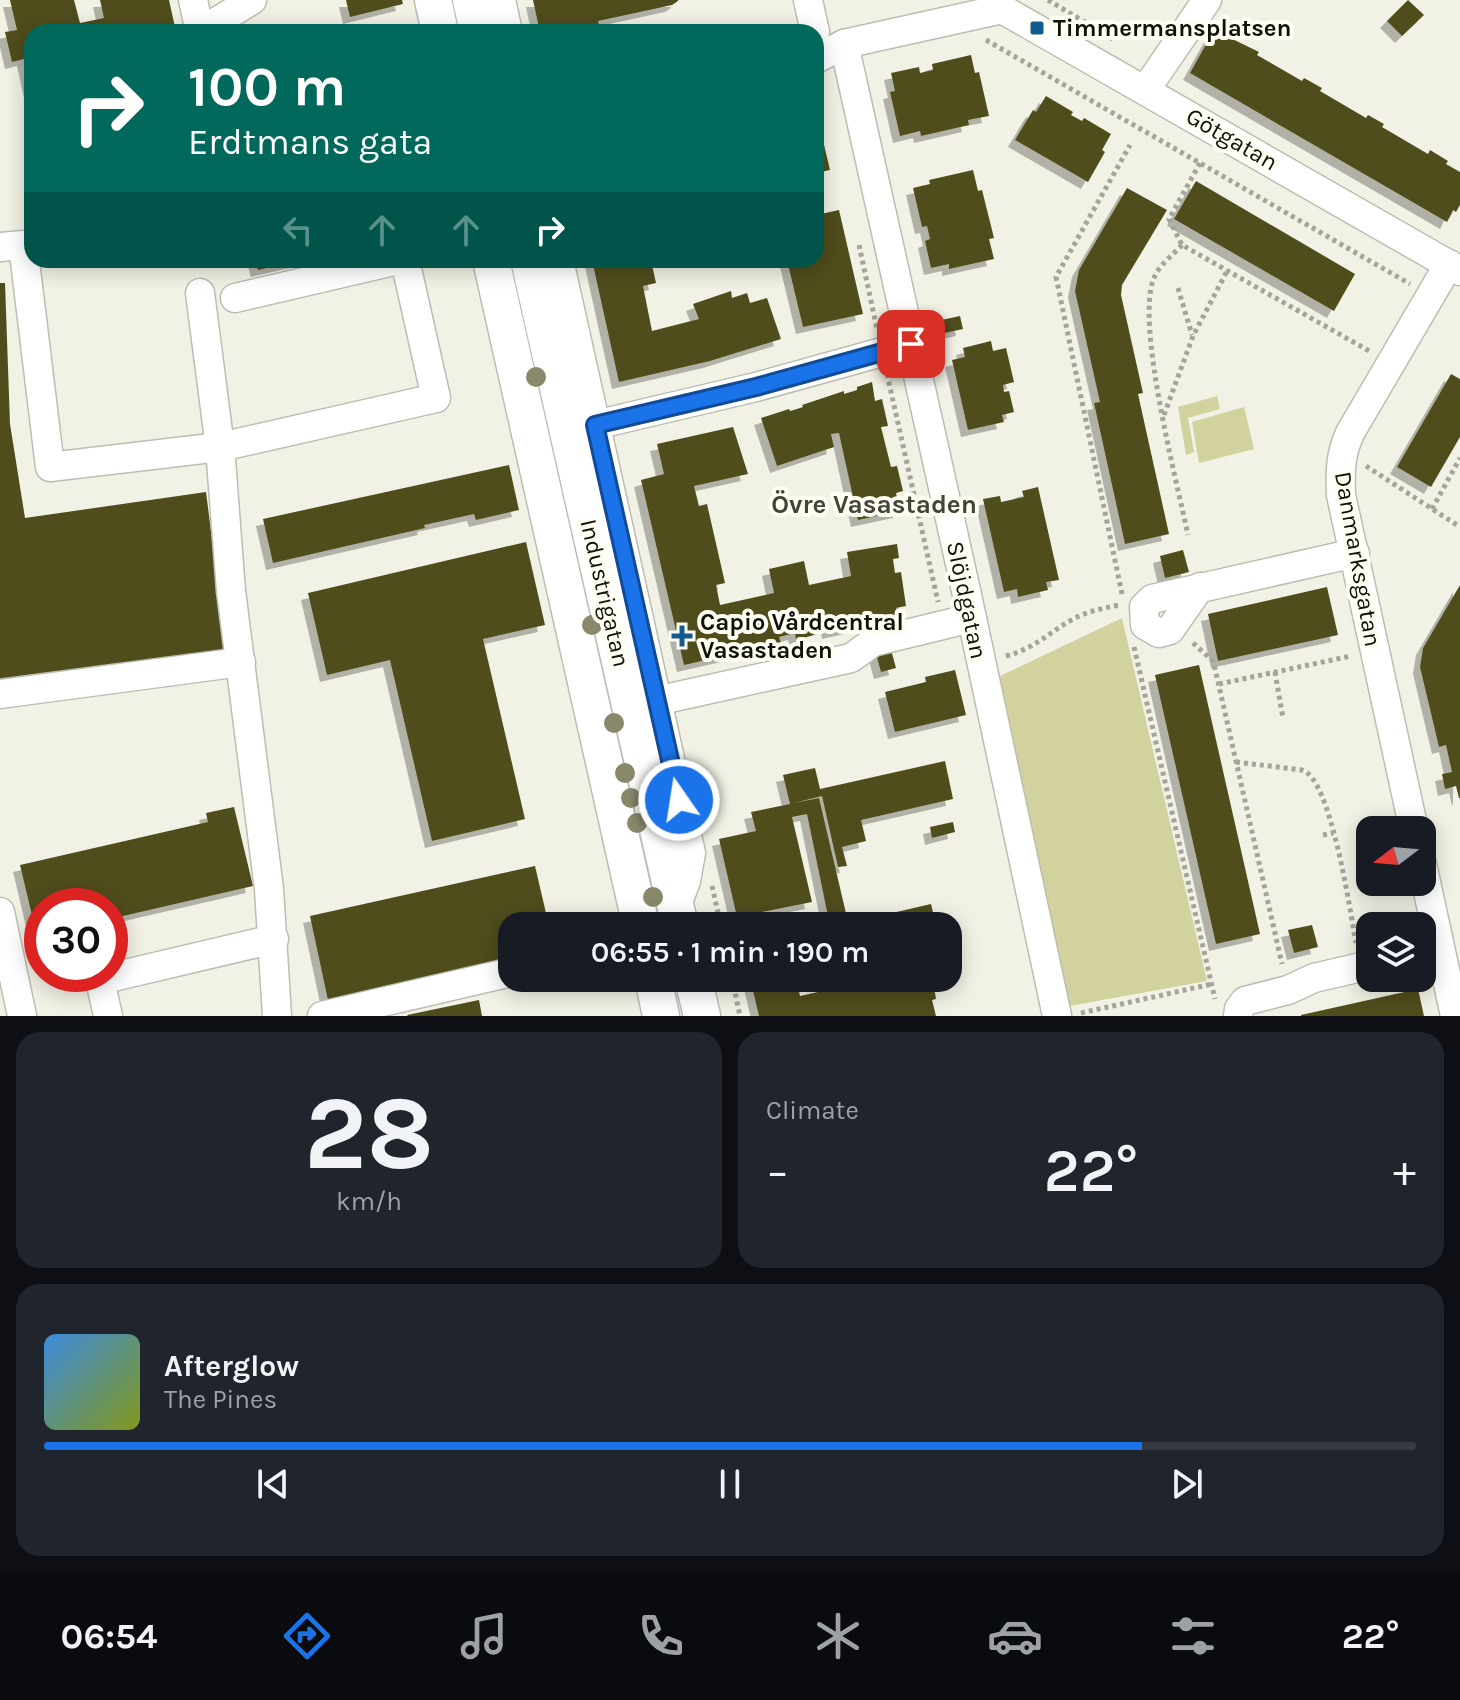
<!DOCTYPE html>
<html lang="en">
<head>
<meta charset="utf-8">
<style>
	body { margin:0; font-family:Karla,sans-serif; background:#20242c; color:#f1f3f6; height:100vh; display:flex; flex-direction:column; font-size:30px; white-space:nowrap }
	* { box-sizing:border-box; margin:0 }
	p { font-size:26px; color:#9ea1a6 }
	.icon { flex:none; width:44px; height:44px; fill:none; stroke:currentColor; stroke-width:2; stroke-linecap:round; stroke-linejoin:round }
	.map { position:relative; height:1016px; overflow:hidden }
	.sheet { display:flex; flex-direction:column; gap:16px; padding:16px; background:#0d0f14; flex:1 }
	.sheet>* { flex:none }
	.hud { position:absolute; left:24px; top:24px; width:800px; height:244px; border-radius:24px; box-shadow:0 4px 20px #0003; background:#00695c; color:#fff; overflow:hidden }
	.needle { width:52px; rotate:254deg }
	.buttons { position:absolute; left:1356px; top:816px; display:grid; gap:16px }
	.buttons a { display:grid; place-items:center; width:80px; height:80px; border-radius:16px; background:#171b24; box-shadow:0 4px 20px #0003; font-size:40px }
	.speed { position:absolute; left:24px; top:888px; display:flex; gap:16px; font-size:40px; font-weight:700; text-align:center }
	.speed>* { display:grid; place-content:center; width:104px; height:104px; border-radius:50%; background:#171b24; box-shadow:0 4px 20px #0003; line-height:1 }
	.speed .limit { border:12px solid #d22; background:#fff; color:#111 }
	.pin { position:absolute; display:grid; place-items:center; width:68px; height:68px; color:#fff; margin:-34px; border-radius:16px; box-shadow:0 4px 12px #0006 }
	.me { position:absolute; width:88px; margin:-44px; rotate:347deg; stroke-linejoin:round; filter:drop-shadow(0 0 6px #0008) }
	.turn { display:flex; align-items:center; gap:28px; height:168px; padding:0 32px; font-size:36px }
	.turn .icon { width:104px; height:104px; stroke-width:2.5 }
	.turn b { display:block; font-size:56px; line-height:68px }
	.lanes { display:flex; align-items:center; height:76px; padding:0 32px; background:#0003; justify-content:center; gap:40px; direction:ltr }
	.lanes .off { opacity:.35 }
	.big { font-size:60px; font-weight:600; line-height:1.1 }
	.sheet .card { flex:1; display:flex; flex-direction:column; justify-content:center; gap:12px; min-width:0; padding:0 28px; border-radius:24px; background:#20242c }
	.sheet .dial { align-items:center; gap:0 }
	.dial b { font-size:104px; line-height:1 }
	.song { display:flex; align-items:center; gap:24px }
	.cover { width:96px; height:96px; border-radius:12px; background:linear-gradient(135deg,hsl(210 70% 55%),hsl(70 70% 35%)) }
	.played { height:8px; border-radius:4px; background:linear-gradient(90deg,#1a73e8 80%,#363941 80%) }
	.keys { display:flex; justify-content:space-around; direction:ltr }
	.heat { display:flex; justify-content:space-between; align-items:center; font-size:44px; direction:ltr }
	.sheet .tiles { flex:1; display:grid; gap:16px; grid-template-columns:1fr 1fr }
	.card:last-child { grid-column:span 2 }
	.trip { position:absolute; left:498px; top:912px; width:464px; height:80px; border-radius:24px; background:#171b24; box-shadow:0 4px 20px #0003; font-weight:600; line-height:80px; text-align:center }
	.tab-bar { display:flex; height:128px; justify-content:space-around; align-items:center; background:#090b0e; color:#9ea1a6 }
	.tab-bar .icon { width:56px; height:56px }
	.tab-bar .active { color:#1a73e8 }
	.tab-bar b { font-size:36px; color:#f1f3f6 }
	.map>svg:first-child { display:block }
</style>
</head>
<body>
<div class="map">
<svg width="1460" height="1016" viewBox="0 0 1460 1016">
	<defs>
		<filter id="shadow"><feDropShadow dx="-7" dy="7" stdDeviation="0" flood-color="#0004"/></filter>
	</defs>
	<rect width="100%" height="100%" fill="#f1f1e5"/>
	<!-- green -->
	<g fill="#d2d29f">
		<path d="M1217 396 1220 409 1188 418 1194 452 1186 455 1178 407Z"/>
		<path d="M1244 407 1254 449 1199 463 1192 422Z"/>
		<path d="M1122 618 1207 981 1064 1007 996 678Z"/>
	</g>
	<!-- building -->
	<g fill="#4f4e1b" filter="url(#shadow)">
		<path d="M10 0H74L80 23 104 18 100 0H169L176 32H32L31 91 24 59 12 62 5 32 17 30Z"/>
		<path d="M346 0H402L403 4 350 17Z"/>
		<path d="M533 0H678V1L672 5 598 21 601 32H559V30L552 32 550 25 539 28Z"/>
		<path d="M1408 0 1424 15 1402 36 1387 21Z"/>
		<path d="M1214 30 1259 52 1257 55 1302 81 1304 78 1322 88 1320 91 1366 118 1368 115 1384 124 1382 127 1428 154 1430 150 1448 161 1446 164 1460 172V205L1456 212 1453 210 1447 222 1190 73Z"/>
		<path d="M971 55 975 73 979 72 989 116 968 120 969 125 921 136 920 131 900 136 890 92 895 91 891 73 919 67 920 73 933 70 932 64Z"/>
		<path d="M1046 96 1073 112 1071 115 1082 121 1084 118 1111 134 1102 150 1105 152 1088 182 1015 140 1033 110 1036 112Z"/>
		<path d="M816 111 830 170 816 173Z"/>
		<path d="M973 170 978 191 982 190 994 238 989 239 994 259 949 269V264L931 268 925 241 930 239 927 226 922 227 913 188 930 184 929 180Z"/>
		<path d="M1196 181 1355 274 1334 311 1174 219Z"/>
		<path d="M1127 188 1167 210 1122 285 1121 295 1143 393 1138 394 1169 534 1125 544 1094 403 1100 402 1075 291 1079 270Z"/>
		<path d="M839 210 863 314 803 327 787 260H816V215Z"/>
		<path d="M255 260H297V261L258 270Z"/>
		<path d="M592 260H651L656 283 643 286 652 331 699 319 693 304 731 291 732 298 747 293 750 303 767 298 781 339 710 361 619 382Z"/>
		<path d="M0 283H5L10 424 25 518 206 492 226 650 0 682Z"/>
		<path d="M960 316 963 329 940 334 937 321Z"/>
		<path d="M991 341 993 351 1006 348 1014 382 1003 385 1004 392 1009 391 1014 412 1002 415 1004 422 968 430 952 360 965 357 963 348Z"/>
		<path d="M1451 374 1460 379V437L1431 487 1397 467Z"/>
		<path d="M872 382 875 401 882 399 888 426 881 427 891 467 897 466 903 491 896 493 900 511 858 520 839 433 831 434 834 447 777 466 761 418 789 409 790 411 797 409 803 407 802 405 844 391V394L857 390V387Z"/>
		<path d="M733 427 748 474 694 486 699 506 707 504 725 583 716 585 720 605 774 593 769 569 804 561 809 585 851 576 847 552 897 544 899 558 893 559 895 573 901 572 906 606 896 608 898 617 867 624 865 618 850 621 851 627 829 632 828 626 813 630 814 635 796 640 795 633 779 637 781 643 684 665 641 480 664 474 657 444Z"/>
		<path d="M509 465 519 510 476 520 474 514 424 525 425 528 273 563 263 519Z"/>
		<path d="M1038 487 1059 580 1046 582 1048 590 1018 597 1017 589 1004 592 983 499 1000 496 1001 502 1024 497 1022 491Z"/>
		<path d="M526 542 545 625 483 639 525 819 432 841 390 660 327 675 308 593Z"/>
		<path d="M1183 550 1189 572 1165 578 1160 556Z"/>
		<path d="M1460 585V798H1459L1456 786 1445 789 1442 774 1452 772 1446 745 1439 747 1420 667 1423 648Z"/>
		<path d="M1327 587 1338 635 1218 661 1208 614Z"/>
		<path d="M890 646 896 668 881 672 875 650Z"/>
		<path d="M1199 665 1260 934 1216 944 1155 675Z"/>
		<path d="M955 670 966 715 895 732 885 692 926 682 925 677Z"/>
		<path d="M945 761 953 799 861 820 866 841 842 847 847 866 838 867 822 796 794 803 819 798 848 922 830 926 807 814 792 817 812 902 737 917 719 839 756 831 751 812 790 804 783 775 815 768 820 789Z"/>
		<path d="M234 807 253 886 110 919V906H42V935L37 936 20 865 208 822 206 813Z"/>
		<path d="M953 822 955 832 932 838 930 827Z"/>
		<path d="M535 866 549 926H512V965L329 1005 310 916Z"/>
		<path d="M931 904 936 925 863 926 862 920Z"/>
		<path d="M1312 925 1318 947 1294 953 1288 930Z"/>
		<path d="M750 978H796L800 996 879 978H927L929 989 933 988 935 993 936 999 932 1000 936 1016H759Z"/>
		<path d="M1418 989 1424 1016H1301V1015Z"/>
		<path d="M479 1000 482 1016H408L407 1015Z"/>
	</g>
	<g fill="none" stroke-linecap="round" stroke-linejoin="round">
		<!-- minor casing -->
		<g stroke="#bdbdb2" stroke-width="31">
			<g id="minor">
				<path d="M193 0 200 32 252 0"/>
				<path d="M501 0 508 32"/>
				<path d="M808 0 815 32"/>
				<path d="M1002 9 1460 271"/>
				<path d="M844 44 967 595 1057 1016"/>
				<path d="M816 59 844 44 1002 9"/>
				<path d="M1146 89 1207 0"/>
				<path d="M0 247 23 245 50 467 220 447 436 398 405 260"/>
				<path d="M559 260 691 853 686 881 676 907"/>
				<path d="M200 293 220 447 231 591 269 889 277 1016"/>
				<path d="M235 298 398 260"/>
				<path d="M595 425 756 387 911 344"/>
				<path d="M1200 587 1170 630 1159 633 1145 625 1144 607 1152 599 1355 553"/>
				<path d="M0 694 241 662"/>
				<path d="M656 701 851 658 873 642 972 618"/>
				<path d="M1414 830 1341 495C1340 472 1340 455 1350 433L1449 264"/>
				<path d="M1422 864 1455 1016"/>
				<path d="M0 912 22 1016"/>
				<path d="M108 1016 100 980 274 939"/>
				<path d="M322 1016 512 972"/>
				<path d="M1238 1016 1239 1009 1245 1001 1288 990 1314 978 1370 965"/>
			</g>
		</g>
		<!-- major casing -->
		<g stroke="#bdbdb2" stroke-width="39">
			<g id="major">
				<path d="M433 0 440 32"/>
				<path d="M471 0 478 32"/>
				<path d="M491 260 641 926"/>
				<path d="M529 260 680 926"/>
				<path d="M653 978 661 1016"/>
				<path d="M693 978 702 1016"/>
			</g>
		</g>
		<!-- path -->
		<g stroke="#a4a49b" stroke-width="5" stroke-dasharray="4 4" stroke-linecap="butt">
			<path d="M1048 0 1113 39"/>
			<path d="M986 40 1410 284"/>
			<path d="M1200 163 1169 219 1182 245 1371 352"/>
			<path d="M859 245 877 329"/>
			<path d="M1182 245C1173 255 1159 265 1154 278 1135 322 1177 482 1188 535"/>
			<path d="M1178 288 1192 335"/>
			<path d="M887 374 938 602"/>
			<path d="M1164 415 1193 336 1227 271"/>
			<path d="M1366 466 1460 527"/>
			<path d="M1432 509 1460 458"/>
			<path d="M1122 594 1056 277 1130 145"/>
			<path d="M1193 643 1213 661 1216 673 1282 964"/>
			<path d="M1134 647 1215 999"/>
			<path d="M1006 656C1036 648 1049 632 1075 618 1089 611 1104 608 1119 605"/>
			<path d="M1275 672 1283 718"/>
			<path d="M1219 684 1351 656"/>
			<path d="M1236 762 1302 770C1331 778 1350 911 1356 943"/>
			<path d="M1323 835 1333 833"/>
			<path d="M712 886 721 926"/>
			<path d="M732 978 740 1016"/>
			<path d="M1081 1013 1212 984"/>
		</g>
		<!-- minor -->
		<use href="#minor" stroke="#fff" stroke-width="28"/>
		<!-- major -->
		<use href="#major" stroke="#fff" stroke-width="36"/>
	</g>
	<!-- trees -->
	<g fill="#89886b">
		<circle cx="536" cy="377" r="10"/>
		<circle cx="592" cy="625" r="10"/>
		<circle cx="614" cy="723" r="10"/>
		<circle cx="625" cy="773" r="10"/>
		<circle cx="631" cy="798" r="10"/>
		<circle cx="637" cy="823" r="10"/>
		<circle cx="653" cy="897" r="10"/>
	</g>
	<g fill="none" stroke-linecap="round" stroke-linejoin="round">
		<!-- route casing -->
		<g stroke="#114b97" stroke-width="20">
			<path id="route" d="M679 800 595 425 756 387 911 344"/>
		</g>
		<!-- route -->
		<use href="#route" stroke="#1a73e8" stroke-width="14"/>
	</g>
	<!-- markers -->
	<g fill="#125b8f" stroke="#fefef2" stroke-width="3">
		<rect x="1029" y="20" width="16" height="16" rx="4"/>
		<path d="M678 624h8v8h8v8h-8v8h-8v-8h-8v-8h8z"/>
	</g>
	<g text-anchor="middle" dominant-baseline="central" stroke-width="8" stroke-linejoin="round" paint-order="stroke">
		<!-- poi labels -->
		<g font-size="24" font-weight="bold" fill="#10100c" stroke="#fefef2" text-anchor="start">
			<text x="1053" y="28">Timmermansplatsen</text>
			<text x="700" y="622">Capio Vårdcentral<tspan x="700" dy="28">Vasastaden</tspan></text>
		</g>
		<!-- street labels -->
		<g font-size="24" fill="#10100c" stroke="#fefef2">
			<text transform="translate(1232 139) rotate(30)">Götgatan</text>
			<text transform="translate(1358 559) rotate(80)">Danmarksgatan</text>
			<text transform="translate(605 593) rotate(77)">Industrigatan</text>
			<text transform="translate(967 600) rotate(78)">Slöjdgatan</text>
		</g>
		<!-- neighbourhood labels -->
		<g font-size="26" font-weight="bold" fill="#43433a" stroke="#fefef2">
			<text x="874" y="504">Övre Vasastaden</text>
		</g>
	</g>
</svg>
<div class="buttons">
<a><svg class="needle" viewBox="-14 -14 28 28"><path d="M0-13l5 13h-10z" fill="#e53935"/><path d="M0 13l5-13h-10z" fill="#9ea1a6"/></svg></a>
<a><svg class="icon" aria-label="layers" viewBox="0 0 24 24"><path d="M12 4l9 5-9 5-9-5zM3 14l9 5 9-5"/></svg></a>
</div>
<div class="speed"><div class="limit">30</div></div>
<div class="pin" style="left:911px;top:344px;background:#d93025"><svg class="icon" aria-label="arrive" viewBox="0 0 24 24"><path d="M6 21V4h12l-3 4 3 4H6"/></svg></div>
<svg class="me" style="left:679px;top:800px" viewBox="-20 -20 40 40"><circle r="17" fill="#1a73e8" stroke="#fff" stroke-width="3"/><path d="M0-11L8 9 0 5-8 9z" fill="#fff"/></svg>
<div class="trip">06:55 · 1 min · 190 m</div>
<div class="hud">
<div class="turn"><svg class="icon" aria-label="right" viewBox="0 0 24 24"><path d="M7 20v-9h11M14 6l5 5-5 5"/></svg><div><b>100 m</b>Erdtmans gata</div></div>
<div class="lanes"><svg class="icon off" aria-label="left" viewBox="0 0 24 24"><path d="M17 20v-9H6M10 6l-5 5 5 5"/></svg><svg class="icon off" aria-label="ahead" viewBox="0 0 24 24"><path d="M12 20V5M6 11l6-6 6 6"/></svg><svg class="icon off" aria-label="ahead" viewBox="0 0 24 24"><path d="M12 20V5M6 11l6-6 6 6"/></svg><svg class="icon" aria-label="right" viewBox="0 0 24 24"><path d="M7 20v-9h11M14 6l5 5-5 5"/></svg></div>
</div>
</div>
<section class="sheet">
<div class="tiles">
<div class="card dial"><b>28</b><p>km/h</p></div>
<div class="card"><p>Climate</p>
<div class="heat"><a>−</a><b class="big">22°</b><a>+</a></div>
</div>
<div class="card">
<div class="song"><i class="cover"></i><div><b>Afterglow</b><p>The Pines</p></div></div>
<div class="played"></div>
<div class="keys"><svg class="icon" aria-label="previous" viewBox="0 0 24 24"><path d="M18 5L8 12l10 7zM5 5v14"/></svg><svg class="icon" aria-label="pause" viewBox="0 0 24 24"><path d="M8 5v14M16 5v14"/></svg><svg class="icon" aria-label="next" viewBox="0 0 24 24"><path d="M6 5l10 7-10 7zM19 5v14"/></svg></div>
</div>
</div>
</section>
<nav class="tab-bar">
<b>06:54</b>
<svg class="icon active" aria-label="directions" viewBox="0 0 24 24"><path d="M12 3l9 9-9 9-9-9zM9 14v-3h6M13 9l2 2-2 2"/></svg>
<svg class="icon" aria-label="music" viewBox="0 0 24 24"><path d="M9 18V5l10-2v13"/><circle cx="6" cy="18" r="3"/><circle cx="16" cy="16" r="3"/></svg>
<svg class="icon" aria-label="phone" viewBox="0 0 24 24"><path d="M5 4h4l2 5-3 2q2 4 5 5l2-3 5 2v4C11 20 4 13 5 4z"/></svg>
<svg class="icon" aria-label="climate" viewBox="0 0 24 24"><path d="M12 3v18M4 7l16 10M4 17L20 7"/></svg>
<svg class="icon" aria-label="car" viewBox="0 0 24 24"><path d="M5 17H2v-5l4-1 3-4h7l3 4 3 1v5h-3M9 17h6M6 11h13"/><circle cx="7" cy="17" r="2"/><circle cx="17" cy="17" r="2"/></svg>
<svg class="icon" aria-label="filters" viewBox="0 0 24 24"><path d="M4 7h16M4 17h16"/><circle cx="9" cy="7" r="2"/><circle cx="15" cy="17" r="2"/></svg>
<b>22°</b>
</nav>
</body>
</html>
